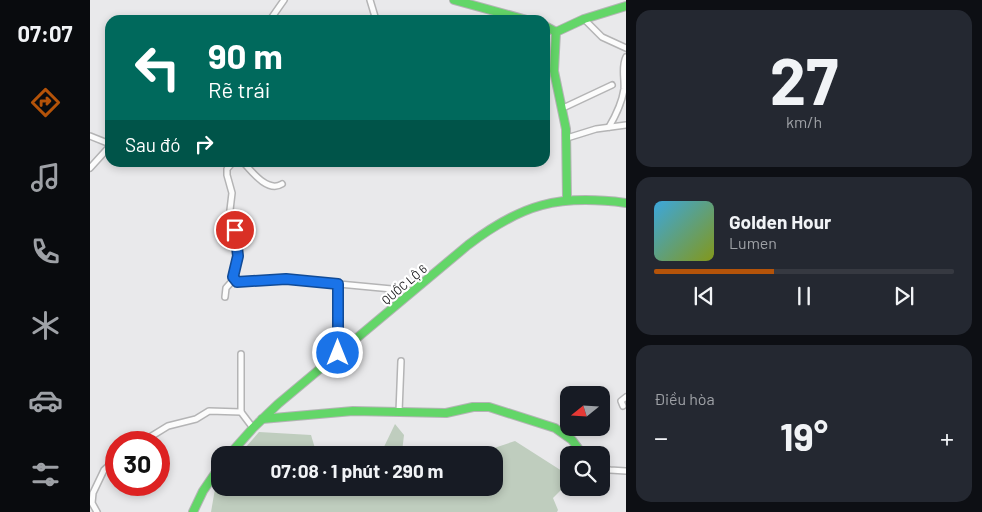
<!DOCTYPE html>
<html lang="vi">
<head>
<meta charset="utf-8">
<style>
	body { margin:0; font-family:Barlow,sans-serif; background:#242831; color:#f1f3f6; height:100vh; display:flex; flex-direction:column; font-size:19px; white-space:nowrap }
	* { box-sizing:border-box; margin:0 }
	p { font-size:16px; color:#9ea1a6 }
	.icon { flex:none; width:28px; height:28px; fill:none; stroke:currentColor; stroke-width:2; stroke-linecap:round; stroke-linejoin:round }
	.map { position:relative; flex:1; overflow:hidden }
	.side { display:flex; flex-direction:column; gap:10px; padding:10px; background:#0d0f14; width:356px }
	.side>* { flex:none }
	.top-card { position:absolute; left:15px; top:15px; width:445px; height:152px; border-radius:15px; box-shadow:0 2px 8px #0003; background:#00695c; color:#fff; overflow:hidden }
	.needle { width:32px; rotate:252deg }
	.buttons { position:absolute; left:470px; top:386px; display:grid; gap:10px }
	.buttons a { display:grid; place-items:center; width:50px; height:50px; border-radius:10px; background:#171b24; box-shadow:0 2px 8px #0003; font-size:25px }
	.speed { position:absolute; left:15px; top:431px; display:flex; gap:10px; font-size:25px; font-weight:700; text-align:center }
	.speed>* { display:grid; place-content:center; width:65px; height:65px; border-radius:50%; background:#171b24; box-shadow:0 2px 8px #0003; line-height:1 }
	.speed .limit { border:8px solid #d22; background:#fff; color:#111 }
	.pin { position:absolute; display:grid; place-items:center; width:42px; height:42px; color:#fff; margin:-21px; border:2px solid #fff; border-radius:50%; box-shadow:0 1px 5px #0007 }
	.me { position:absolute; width:55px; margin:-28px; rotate:0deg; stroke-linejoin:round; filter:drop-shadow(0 0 4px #0008) }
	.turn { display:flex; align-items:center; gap:18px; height:105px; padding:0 20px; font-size:22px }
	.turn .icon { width:65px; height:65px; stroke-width:2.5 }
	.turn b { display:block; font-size:35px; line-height:42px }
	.then { display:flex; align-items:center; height:48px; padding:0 20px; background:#0003; gap:10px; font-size:19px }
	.big { font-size:38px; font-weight:700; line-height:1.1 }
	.side .widget { flex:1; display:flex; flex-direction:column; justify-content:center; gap:8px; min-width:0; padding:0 18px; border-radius:15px; background:#242831 }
	.side .dial { align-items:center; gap:0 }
	.dial b { font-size:65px; line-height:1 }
	.song { display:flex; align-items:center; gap:15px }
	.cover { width:60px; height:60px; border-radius:8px; background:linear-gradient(135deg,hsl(200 70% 55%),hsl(70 70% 35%)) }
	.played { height:5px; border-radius:2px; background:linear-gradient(90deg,#b45309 40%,#363941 40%) }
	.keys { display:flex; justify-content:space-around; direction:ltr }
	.heat { display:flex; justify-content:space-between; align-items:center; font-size:28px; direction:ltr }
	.trip { position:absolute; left:121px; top:446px; width:292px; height:50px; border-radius:15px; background:#171b24; box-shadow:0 2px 8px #0003; font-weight:700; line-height:50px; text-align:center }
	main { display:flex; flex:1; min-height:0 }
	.tab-bar { display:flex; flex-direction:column; width:90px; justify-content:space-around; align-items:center; background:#090b0e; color:#9ea1a6 }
	.tab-bar .icon { width:35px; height:35px }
	.tab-bar .current { color:#b45309 }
	.tab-bar b { font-size:22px; color:#f1f3f6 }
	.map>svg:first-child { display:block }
</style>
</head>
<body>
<main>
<nav class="tab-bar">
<b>07:07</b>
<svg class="icon current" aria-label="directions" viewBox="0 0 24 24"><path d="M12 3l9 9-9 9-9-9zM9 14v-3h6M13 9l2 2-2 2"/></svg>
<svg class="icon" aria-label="music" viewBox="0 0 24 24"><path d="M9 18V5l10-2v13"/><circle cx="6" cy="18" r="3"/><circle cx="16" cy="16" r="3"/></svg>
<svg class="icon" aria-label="phone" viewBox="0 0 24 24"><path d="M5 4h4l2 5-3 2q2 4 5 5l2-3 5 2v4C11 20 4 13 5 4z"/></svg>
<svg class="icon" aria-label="climate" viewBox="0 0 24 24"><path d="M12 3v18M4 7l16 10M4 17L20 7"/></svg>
<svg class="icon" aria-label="car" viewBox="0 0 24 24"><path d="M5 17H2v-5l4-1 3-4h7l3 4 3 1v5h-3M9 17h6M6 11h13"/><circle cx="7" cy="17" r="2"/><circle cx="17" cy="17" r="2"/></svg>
<svg class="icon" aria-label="filters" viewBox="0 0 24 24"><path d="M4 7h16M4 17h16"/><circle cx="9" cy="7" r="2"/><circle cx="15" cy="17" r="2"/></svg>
</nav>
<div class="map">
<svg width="536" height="512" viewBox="0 0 536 512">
	<rect width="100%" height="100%" fill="#e9e9eb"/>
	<!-- forest -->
	<g fill="#bfcdbe">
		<path d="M305 424 314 435 312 452 318 455H292V451Z"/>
		<path d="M169 432 221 435 227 455H149Z"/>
		<path d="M425 441 472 471 471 490 463 498 468 510 467 512H121L126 483 130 479V488H405V455H383Z"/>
	</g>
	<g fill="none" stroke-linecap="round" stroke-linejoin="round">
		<!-- street casing -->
		<g stroke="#b4b4b5" stroke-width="8">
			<g id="street">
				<path d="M280 0 286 20"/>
				<path d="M494 19 512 37 536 48"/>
				<path d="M180 20 194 0"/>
				<path d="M473 108 522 85"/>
				<path d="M519 127C526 115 532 103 534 89 535 79 531 67 536 57"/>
				<path d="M0 136 20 144"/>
				<path d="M477 138 506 129 536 125"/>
				<path d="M143 162 137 169V175L142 193 140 210 148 252 143 277 145 281 151 283 196 279 323 291"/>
				<path d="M153 162C162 172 178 193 192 184"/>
				<path d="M0 168 20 146"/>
				<path d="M135 297 136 288 144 279"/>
				<path d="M248 352V284"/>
				<path d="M151 354V412L163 428"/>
				<path d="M533 406 531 401 536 397"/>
				<path d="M309 412 311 361"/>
				<path d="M52 442 78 426 106 419 119 411 151 412"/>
				<path d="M511 468 520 470 536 471"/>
				<path d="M7 512 2 503 3 493 14 470 26 459"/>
			</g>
		</g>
		<!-- fast casing -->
		<g stroke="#b4b4b5" stroke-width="10">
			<g id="fast">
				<path d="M364 0 437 20"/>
				<path d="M455 26 466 32"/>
				<path d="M477 199 476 129 464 71 466 32 494 19 536 6"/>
				<path d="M172 419 263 411 356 413 383 407H399L465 428 482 440 493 455"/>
				<path d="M139 455 163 428 188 404 378 245C432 204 468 194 536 203"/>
				<path d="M103 512 113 491 130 466"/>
			</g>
		</g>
		<!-- street -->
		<use href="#street" stroke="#fcfcfc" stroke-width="5"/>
		<!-- fast -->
		<use href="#fast" stroke="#63d668" stroke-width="8"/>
	</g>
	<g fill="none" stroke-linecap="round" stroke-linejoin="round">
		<!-- route casing -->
		<g stroke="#114b97" stroke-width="12">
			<path id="route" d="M145 230 148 256 143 277 147 282 196 279 248 284V353"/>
		</g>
		<!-- route -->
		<use href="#route" stroke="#1a73e8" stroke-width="9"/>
	</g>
	<g text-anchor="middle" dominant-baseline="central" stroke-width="4.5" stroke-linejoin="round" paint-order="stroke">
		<!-- street labels -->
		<g font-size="12" fill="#131315" stroke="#fff">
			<text transform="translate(314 284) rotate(-40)">QUỐC LỘ 6</text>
		</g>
	</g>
</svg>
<div class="buttons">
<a><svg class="needle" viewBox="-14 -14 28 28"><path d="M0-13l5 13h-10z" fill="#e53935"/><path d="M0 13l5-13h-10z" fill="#9ea1a6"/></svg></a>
<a><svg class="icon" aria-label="search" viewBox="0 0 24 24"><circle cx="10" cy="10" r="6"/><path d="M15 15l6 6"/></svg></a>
</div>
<div class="speed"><div class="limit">30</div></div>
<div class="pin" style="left:145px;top:230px;background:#d93025"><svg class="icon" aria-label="arrive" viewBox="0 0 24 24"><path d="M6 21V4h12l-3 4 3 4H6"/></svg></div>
<svg class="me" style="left:248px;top:353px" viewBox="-20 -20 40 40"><circle r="17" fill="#1a73e8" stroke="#fff" stroke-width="3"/><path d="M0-11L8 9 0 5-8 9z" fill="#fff"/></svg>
<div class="trip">07:08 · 1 phút · 290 m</div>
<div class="top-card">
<div class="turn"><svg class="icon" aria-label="left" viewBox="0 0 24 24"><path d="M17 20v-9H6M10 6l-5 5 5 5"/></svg><div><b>90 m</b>Rẽ trái</div></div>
<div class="then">Sau đó<svg class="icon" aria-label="right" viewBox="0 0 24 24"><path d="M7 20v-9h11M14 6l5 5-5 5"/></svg></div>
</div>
</div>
<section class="side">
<div class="widget dial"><b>27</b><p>km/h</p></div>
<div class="widget">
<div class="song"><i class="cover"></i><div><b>Golden Hour</b><p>Lumen</p></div></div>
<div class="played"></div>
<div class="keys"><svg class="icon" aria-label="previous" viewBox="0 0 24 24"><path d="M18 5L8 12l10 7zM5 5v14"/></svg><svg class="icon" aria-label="pause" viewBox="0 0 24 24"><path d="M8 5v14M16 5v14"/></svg><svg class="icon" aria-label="next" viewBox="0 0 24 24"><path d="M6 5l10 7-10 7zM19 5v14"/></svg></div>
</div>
<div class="widget"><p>Điều hòa</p>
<div class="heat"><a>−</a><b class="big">19°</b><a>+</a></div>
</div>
</section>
</main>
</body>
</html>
